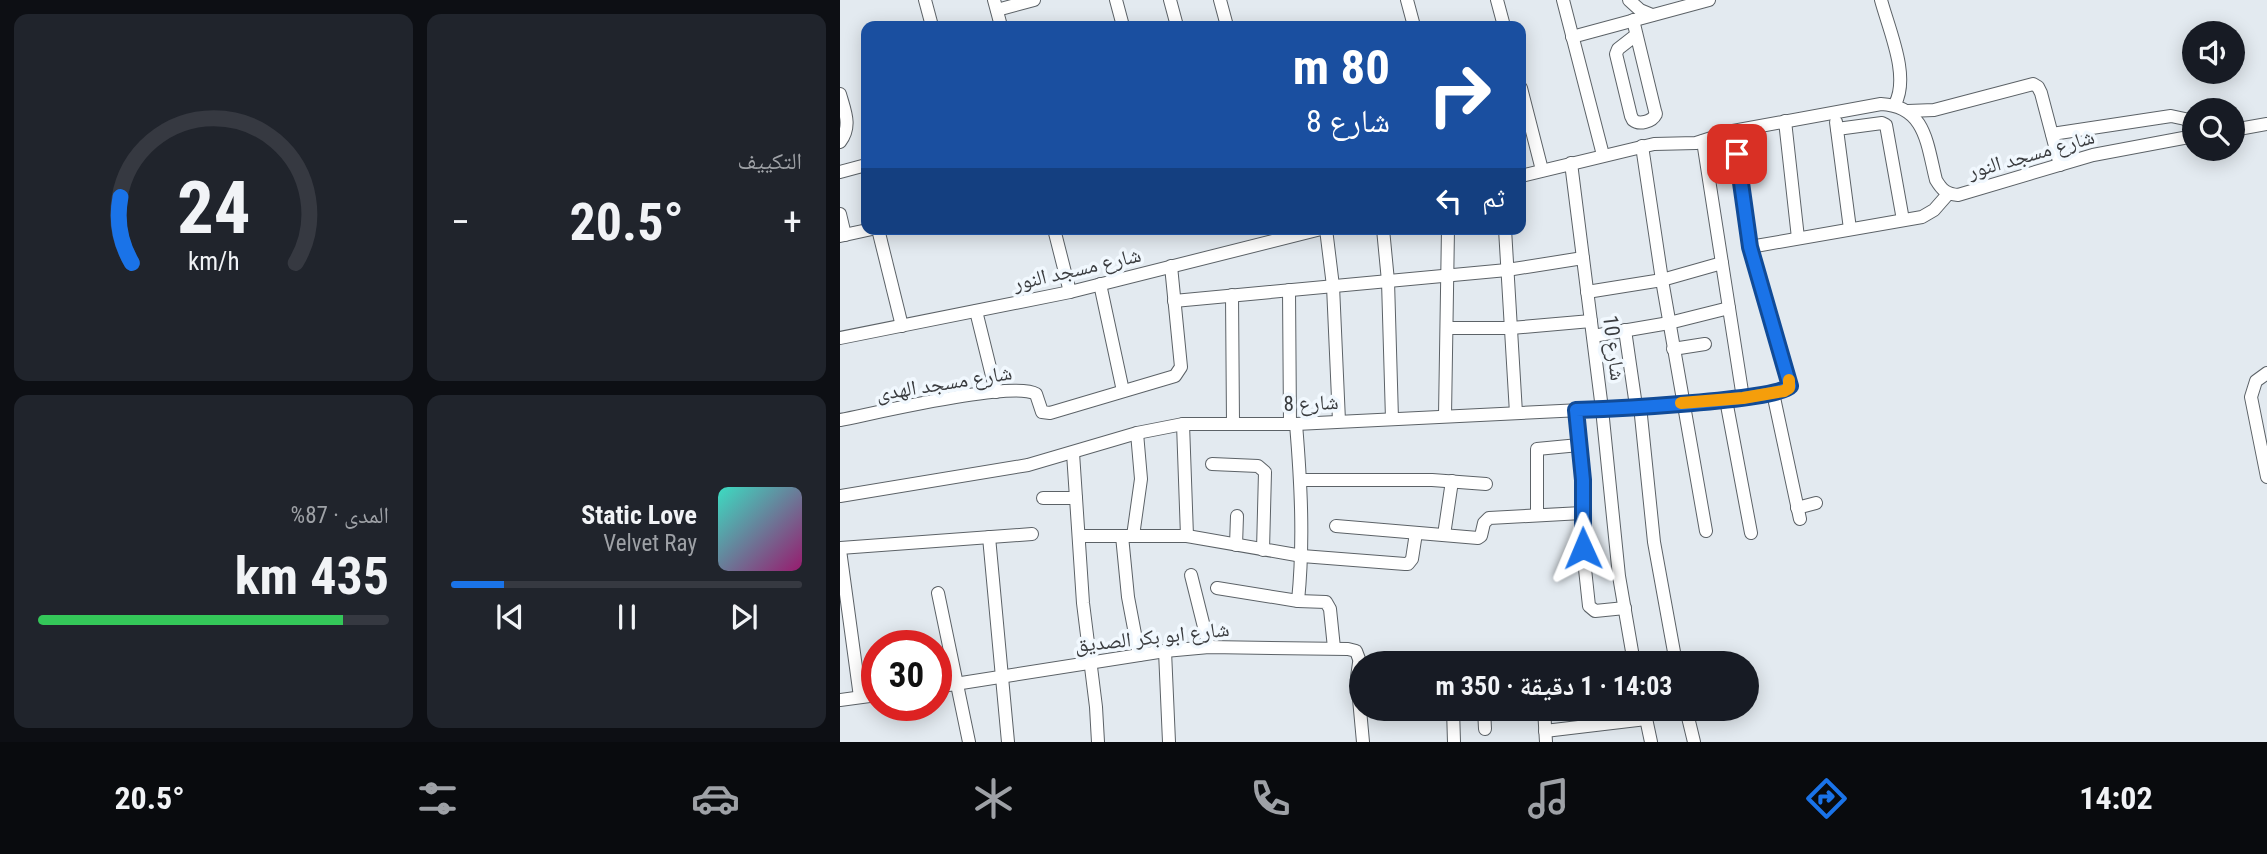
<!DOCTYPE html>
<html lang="ar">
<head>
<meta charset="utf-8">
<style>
	body { margin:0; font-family:"Roboto Condensed","Noto Naskh Arabic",sans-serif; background:#20242c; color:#f1f3f6; direction:rtl; height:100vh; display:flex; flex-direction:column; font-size:26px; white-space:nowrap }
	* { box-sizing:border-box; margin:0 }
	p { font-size:23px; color:#9ea1a6 }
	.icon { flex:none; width:38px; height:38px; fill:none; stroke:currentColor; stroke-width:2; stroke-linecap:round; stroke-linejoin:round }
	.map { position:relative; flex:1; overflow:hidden; direction:ltr }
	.side { display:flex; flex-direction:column; gap:14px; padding:14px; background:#0d0f14; width:840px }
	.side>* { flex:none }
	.top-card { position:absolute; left:21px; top:21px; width:665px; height:214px; border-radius:14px; box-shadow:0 4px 18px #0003; direction:rtl; background:#1a4fa0; color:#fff; overflow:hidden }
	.controls { position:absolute; left:1342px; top:21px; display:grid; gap:14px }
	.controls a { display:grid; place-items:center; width:63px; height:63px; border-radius:50%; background:#171b24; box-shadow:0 4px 18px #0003; font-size:35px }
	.speed { position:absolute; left:21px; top:630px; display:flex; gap:14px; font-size:35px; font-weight:700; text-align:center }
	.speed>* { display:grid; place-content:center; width:91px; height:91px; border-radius:50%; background:#171b24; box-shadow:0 4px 18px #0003; line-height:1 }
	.speed .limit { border:10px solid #d22; background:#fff; color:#111 }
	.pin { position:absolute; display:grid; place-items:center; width:60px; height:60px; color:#fff; margin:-30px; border-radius:14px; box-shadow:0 4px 10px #0006 }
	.me { position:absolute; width:77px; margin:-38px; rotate:359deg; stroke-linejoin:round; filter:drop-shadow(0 0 5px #0008) }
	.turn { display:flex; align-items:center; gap:24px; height:147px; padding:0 21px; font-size:32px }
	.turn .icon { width:91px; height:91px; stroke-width:2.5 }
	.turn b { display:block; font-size:49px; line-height:60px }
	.then { display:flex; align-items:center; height:66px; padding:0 21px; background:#0003; gap:14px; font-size:26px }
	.big { font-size:52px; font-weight:700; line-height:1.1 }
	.side .widget { flex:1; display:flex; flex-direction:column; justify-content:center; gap:10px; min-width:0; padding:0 24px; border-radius:14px; background:#20242c }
	.side .dial { align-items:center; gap:0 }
	.dial svg { height:182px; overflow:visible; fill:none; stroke:#363941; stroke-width:7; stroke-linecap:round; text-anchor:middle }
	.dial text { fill:#f1f3f6; stroke:none }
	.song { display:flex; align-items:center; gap:21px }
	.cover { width:84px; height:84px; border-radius:10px; background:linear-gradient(135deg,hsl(170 70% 55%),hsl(320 70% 35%)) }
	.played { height:7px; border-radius:4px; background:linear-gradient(90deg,#1a73e8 15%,#363941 15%) }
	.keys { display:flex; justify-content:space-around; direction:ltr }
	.heat { display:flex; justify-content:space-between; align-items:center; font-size:38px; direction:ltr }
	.charge { height:10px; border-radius:5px; background:linear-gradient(90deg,#34c759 87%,#363941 0) }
	.side .tiles { flex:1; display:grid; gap:14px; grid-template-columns:repeat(2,1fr) }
	.trip { position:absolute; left:509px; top:651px; width:410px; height:70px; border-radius:35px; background:#171b24; box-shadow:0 4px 18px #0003; font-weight:700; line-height:70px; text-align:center; direction:rtl }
	.tabs { display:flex; height:112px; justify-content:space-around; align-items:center; background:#090b0e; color:#9ea1a6 }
	.tabs .icon { width:49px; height:49px }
	.tabs .current { color:#1a73e8 }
	.tabs b { font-size:32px; color:#f1f3f6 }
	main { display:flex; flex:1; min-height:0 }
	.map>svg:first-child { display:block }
</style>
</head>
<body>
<main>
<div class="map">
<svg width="1427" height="742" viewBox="0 0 1427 742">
	<rect width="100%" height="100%" fill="#e3eaf0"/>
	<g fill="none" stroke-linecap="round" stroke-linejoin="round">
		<!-- minor casing -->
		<g stroke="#5c6267" stroke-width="14">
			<g id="minor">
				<path d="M85 0 92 26"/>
				<path d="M154 0 161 26"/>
				<path d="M276 0 283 26"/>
				<path d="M330 0 337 26"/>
				<path d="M380 0 387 26"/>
				<path d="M567 0 574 26"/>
				<path d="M657 0 664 26"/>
				<path d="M723 0 763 155"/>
				<path d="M789 0 800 10 812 15"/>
				<path d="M1041 0C1049 30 1070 76 1055 104"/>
				<path d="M157 10 194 0"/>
				<path d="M793 20 815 111 816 114C812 122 799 125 793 120L791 116 776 54 778 49 796 35"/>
				<path d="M732 37 869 0"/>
				<path d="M681 88 702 170"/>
				<path d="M0 94C5 112 12 126 0 142"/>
				<path d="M1068 111 1094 110 1193 84 1198 87 1201 93 1220 165"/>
				<path d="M945 121 958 238"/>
				<path d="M996 122 1010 229"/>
				<path d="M997 129 1042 123 1046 125 1063 220"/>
				<path d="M1393 130 1427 124"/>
				<path d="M1212 134 1331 116 1345 119 1354 127"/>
				<path d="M863 141 903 398"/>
				<path d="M802 146 822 280 866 531"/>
				<path d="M731 163 762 409 779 576 794 663"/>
				<path d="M0 172 26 165"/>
				<path d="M681 176 814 144 856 143 893 131 1041 104C1086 106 1087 145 1096 180 1102 190 1106 194 1118 195L1253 155 1354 136"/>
				<path d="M0 214 5 235"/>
				<path d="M38 229 62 326"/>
				<path d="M214 229 230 292"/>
				<path d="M486 229 493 286 499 421"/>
				<path d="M543 229 548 281 552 419"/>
				<path d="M665 229 676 413"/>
				<path d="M0 236 32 229"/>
				<path d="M910 247 1082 217 1094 210 1108 194"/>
				<path d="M260 284 283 391"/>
				<path d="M449 290 450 424"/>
				<path d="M747 292 822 280 882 263"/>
				<path d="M392 295 393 423"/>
				<path d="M334 301 667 270 743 258"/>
				<path d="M136 311 156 392"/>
				<path d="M607 328H671L751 321"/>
				<path d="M785 330 796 406"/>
				<path d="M753 336 829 323 889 308"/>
				<path d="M0 338 230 292 481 229"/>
				<path d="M833 349 865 344"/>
				<path d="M1427 373 1416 381 1411 397 1427 477"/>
				<path d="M933 393 960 519"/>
				<path d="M886 400 911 533"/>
				<path d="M800 406 814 542 836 663"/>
				<path d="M736 410 743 480 742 541 749 606 755 611 785 608"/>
				<path d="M605 416 608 229"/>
				<path d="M0 420C32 414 173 380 196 394L202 412 210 413 335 376 341 367 331 266"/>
				<path d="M343 424 347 536"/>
				<path d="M456 424C461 484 464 542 458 601"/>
				<path d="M233 453 243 603 256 707 258 742"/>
				<path d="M372 464 418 466 425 472 423 550"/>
				<path d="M461 480H592L646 484"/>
				<path d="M0 496 188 465 297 433 343 424H456L762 409 903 398 946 390 950 383 910 247 893 131"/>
				<path d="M203 498H236"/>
				<path d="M957 508 976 503"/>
				<path d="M697 515V449L739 445"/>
				<path d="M496 526 638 538 641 536 644 523 649 518 742 513"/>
				<path d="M604 535 612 481"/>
				<path d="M239 536H347L462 556 565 564H568L572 559 576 533"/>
				<path d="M282 536 288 597 299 655"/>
				<path d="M293 536 301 479 297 433"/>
				<path d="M149 537 168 742"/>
				<path d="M396 545 397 516"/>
				<path d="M0 548 192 534"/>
				<path d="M0 550 20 697"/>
				<path d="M351 575 369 647"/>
				<path d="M377 588 458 601 486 602 490 609 494 648"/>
				<path d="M98 593 129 742"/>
				<path d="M325 651 329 742"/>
				<path d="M519 663 517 677 523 742"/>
				<path d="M96 687 325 651 369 647 508 649 516 651 522 667"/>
				<path d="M0 700 37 695"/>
				<path d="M613 709 614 742"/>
				<path d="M644 709 645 729"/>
				<path d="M704 709 706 742"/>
				<path d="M804 709 811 742"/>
				<path d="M846 709 854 742"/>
				<path d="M705 731 806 719"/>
			</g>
		</g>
		<!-- minor -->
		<use href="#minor" stroke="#fff" stroke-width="12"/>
	</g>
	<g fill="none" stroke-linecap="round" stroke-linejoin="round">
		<!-- route casing -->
		<g stroke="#114b97" stroke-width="18">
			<path id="route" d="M743 548V480L736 410C766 409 938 401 950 386L910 247 897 154"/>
		</g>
		<!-- route -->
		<use href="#route" stroke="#1a73e8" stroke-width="12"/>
		<!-- slow -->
		<path stroke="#f59e0b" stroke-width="12" d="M841 403 903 398 944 391 949 388V380"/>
	</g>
	<g text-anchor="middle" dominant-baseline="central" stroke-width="7" stroke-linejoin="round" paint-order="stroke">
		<!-- street labels -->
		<g font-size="21" fill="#3a3c3f" stroke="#f1f8fe">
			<text transform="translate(1191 154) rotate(-16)">شارع مسجد النور</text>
			<text transform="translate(237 269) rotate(-13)">شارع مسجد النور</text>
			<text transform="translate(774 348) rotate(83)">شارع 10</text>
			<text transform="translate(104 383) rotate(-9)">شارع مسجد الهدى</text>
			<text transform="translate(471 403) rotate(-2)">شارع 8</text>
			<text transform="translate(312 637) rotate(-6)">شارع ابو بكر الصديق</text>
		</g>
	</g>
</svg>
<div class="controls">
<a><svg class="icon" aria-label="sound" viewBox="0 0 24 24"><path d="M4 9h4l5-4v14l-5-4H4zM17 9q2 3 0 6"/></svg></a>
<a><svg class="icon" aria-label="search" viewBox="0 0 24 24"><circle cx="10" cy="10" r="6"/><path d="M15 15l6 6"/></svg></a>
</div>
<div class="speed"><div class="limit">30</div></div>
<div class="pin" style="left:897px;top:154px;background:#d93025"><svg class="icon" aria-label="arrive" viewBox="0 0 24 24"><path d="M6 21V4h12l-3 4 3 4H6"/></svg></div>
<svg class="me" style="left:743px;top:548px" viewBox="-20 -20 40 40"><path d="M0-17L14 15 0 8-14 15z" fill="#1a73e8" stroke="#fff" stroke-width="4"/></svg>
<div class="trip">14:03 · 1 دقيقة · 350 m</div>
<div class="top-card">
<div class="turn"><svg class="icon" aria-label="right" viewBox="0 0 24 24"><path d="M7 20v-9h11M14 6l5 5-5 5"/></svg><div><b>80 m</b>شارع 8</div></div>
<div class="then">ثم<svg class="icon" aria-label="left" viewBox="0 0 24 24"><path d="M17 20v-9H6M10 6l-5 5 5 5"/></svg></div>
</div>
</div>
<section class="side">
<div class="tiles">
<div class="widget"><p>التكييف</p>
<div class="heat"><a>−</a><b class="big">20.5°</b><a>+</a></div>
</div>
<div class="widget dial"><svg viewBox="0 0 100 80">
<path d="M14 69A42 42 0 1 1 86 69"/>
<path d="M14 69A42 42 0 0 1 9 40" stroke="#1a73e8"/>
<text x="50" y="56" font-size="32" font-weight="700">24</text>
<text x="50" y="72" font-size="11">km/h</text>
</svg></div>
<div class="widget">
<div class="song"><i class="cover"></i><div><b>Static Love</b><p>Velvet Ray</p></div></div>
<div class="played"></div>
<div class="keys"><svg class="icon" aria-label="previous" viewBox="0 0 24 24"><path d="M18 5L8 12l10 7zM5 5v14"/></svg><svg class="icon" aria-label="pause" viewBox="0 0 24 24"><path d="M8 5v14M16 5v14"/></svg><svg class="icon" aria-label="next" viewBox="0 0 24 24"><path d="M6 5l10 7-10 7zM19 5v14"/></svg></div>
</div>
<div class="widget"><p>المدى · 87%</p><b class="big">435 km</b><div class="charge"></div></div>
</div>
</section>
</main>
<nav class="tabs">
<b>14:02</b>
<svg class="icon current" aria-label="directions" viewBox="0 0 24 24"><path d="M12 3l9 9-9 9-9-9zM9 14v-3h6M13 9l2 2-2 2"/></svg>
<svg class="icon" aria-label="music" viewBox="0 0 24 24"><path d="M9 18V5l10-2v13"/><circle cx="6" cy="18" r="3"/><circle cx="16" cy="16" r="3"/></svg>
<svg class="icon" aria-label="phone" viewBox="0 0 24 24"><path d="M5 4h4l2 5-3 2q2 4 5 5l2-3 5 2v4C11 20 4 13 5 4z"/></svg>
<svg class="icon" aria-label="climate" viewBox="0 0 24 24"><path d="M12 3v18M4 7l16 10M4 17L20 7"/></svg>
<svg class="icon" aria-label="car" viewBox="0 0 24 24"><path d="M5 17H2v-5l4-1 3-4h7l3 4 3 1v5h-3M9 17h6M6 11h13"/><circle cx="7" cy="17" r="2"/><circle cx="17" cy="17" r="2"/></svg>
<svg class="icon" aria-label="filters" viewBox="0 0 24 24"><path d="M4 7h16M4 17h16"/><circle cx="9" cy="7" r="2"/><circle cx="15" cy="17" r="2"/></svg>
<b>20.5°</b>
</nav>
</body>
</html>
